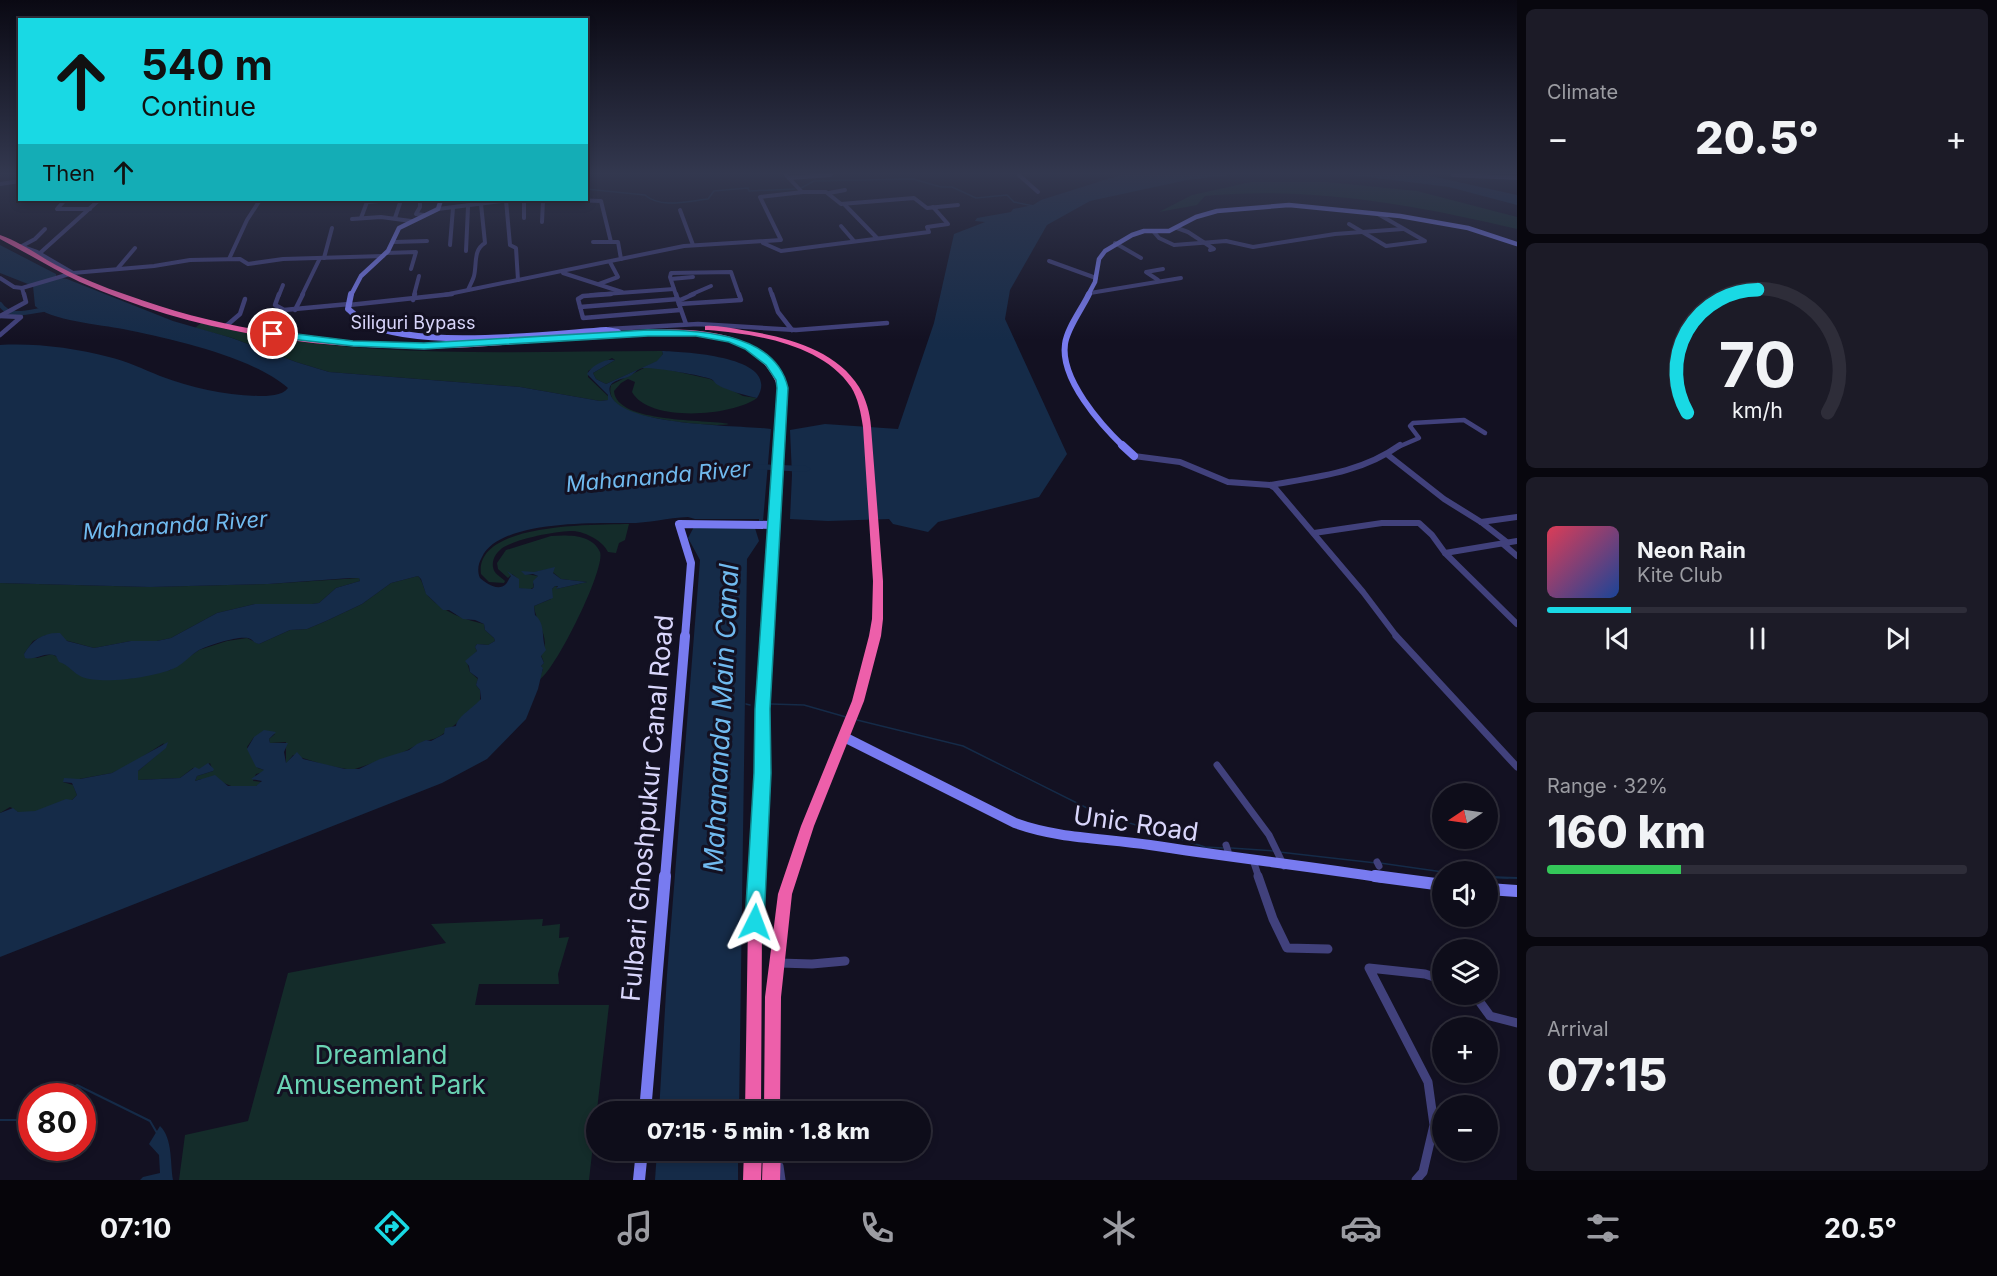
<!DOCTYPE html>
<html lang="en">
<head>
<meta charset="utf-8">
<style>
	body { margin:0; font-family:Inter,sans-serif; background:#1c1b27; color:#f1f3f6; height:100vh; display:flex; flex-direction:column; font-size:22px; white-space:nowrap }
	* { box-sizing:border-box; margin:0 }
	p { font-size:20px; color:#9b9ca2 }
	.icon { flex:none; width:33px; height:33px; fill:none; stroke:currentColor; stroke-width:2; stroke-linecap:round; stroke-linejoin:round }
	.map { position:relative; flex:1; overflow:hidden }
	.details { display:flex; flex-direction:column; gap:9px; padding:9px; background:#08070e; width:480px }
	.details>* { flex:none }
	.banner { position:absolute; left:18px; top:18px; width:570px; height:183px; border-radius:0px; box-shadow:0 3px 9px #0003,0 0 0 2px #2e2d39; background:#19d9e4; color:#111; overflow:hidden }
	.needle { width:39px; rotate:257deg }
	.tools { position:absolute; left:1432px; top:783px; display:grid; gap:12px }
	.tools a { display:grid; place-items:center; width:66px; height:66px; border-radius:50%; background:#0e0d1a; box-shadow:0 3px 9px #0003,0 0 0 2px #2e2d39; font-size:30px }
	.speed { position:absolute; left:18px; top:1083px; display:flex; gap:12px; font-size:30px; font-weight:700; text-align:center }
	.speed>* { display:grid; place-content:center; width:78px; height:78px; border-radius:50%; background:#0e0d1a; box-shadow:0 3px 9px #0003,0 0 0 2px #2e2d39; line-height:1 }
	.speed .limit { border:9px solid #d22; background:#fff; color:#111 }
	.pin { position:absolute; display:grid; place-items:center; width:51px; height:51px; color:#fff; margin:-26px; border:3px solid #fff; border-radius:50%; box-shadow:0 2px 6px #0007 }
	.me { position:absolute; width:66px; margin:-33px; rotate:3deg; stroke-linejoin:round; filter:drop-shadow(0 0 4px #0008) }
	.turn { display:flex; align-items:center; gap:21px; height:126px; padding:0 24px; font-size:27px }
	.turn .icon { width:78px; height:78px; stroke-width:2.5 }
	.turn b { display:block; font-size:42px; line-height:51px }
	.then { display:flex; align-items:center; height:57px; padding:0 24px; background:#0003; gap:12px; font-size:22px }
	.big { font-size:45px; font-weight:800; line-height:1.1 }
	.details .card { flex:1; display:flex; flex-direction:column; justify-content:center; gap:9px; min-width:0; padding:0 21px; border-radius:9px; background:#1c1b27 }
	.details .dial { align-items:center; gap:0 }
	.dial svg { height:156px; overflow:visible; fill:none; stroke:#2e2d39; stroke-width:7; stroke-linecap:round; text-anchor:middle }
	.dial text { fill:#f1f3f6; stroke:none }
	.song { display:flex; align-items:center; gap:18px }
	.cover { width:72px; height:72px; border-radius:9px; background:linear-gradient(135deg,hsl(350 70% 55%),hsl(220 70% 35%)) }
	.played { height:6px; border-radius:3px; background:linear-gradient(90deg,#19d9e4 20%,#2e2d39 20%) }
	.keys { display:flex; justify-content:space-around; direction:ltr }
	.heat { display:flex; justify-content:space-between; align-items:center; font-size:33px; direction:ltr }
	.charge { height:9px; border-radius:4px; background:linear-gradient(90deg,#34c759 32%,#2e2d39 0) }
	.trip { position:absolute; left:586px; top:1101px; width:345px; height:60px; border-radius:30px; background:#0e0d1a; box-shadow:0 3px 9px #0003,0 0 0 2px #2e2d39; font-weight:800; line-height:60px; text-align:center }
	.dock { display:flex; height:96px; justify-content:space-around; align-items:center; background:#06050a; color:#9b9ca2 }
	.dock .icon { width:42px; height:42px }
	.dock .active { color:#19d9e4 }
	.dock b { font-size:27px; color:#f1f3f6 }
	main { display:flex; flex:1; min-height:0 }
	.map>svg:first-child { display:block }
</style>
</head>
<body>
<main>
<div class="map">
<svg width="1517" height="1180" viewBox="0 0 1517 1180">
	<rect width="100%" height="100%" fill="#131122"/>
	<!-- green -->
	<g fill="#142c2a">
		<path d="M1251 182H1327L1417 191 1517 217V229C1415 205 1311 186 1205 196L1197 205 1159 212 1192 195Z"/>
		<path d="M201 323C351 361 509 351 662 351L663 354 658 361 606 384 596 379 593 373 615 360 612 358 588 371V377L609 397 608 400 600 401 520 387 329 372 296 362 232 338 195 328Z"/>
		<path d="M644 368H661L710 379 743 396 757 398C733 416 649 423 632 392L635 382 628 379 621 383 614 391C616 424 708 419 729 424 711 428 639 418 622 409 614 404 608 394 611 385Z"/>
		<path d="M629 524 625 540 619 543 616 553 608 552C603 541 586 532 573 531 557 531 512 539 500 550 495 554 492 561 493 567 494 574 500 576 505 581L504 583 489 582 481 574C474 522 596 525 629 524Z"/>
		<path d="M551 536C568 535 592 534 600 552 606 568 555 671 539 680L543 669 541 666 544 663 541 655C552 638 536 625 534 606L551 599 552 589 555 586 558 587 556 589 587 582 561 579 549 569 526 574 538 576 533 584 534 587 529 590 519 588 517 578 512 574 508 578 498 569 497 563 506 550Z"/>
		<path d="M418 576C424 582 423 591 429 597 443 612 466 620 484 624L485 630 494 638 495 641 488 645 477 644 475 647 477 651 467 662 470 672 478 679 476 685 480 690V701C469 711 440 743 426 740L400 754 352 770 325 765 293 755 286 764V742L270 743 269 739 275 734 254 737 247 747 258 768 264 770V772L256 774 253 781 262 782C238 802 220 770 195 781L197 776 213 771 210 763 200 770 193 768 180 778 138 780V771L157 755 164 743 131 764 112 773 63 782 73 785 77 795 72 800C57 799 33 819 18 812 15 811 13 808 10 807L0 813V583L150 587 268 584 359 578 360 581 336 588 319 603 306 605 255 604 217 613 171 638 157 641H131L94 648 46 635 33 641 24 654 37 658 52 654 93 679 133 678 170 670 199 650 227 641 247 638 259 644 290 630 307 629 326 621 362 604 391 583Z"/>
		<path d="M543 919 542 926 560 924 559 938 569 937 558 974 559 984H479L475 1005H609L589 1180H179L185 1135 248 1121 288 973 446 943 431 924Z"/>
	</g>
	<!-- water -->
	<g fill="#152b48">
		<path d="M1120 175H1228L1187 180 1090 201 1047 225 1010 290 1005 319 1067 454 1039 497 938 522 928 532 893 524 889 519 828 521 790 519 792 475 790 430 825 424 898 429 934 323 954 234 985 222 975 221 977 218 1011 212 1013 209 1033 205 1041 200Z"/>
		<path d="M1352 175H1426L1517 195V205L1449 187Z"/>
		<path d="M0 245 56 274V277L67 279 173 321 232 338 296 362 329 372 520 387 600 401 608 400V395L587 374C592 365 606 358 615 360L593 373 596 379 606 384 657 361 663 354 662 351C684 352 783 356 757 398 747 396 726 390 718 385 714 383 715 381 711 379 701 375 653 367 643 368 636 369 634 375 628 377 620 380 607 381 610 393 618 427 741 425 771 429L763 521 759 522V519H695L688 517C666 518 645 524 624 523 590 523 499 521 482 557 478 564 477 571 480 578 486 583 498 592 506 584 508 582 509 578 511 576L507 571 519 579V588L532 589 534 587 533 581 538 576 533 574 525 575 521 571 534 572 555 567 553 573 561 579 587 582 556 589 558 586H555L552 589 553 598 534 606 535 615C546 624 541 638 546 650L541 656 544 663 541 666 543 668 538 689 526 719 487 759 442 783 0 957V813L13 808 18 812 35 811 66 799 72 800 77 795 72 783 63 782 64 778 80 779 112 773 168 742 166 748 138 771V780L180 778 195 767 199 769 208 763 214 769 213 771 197 776 195 781 215 775 228 786H256L262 781 251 779 264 770 256 767 247 749 254 737 264 730 276 732 269 739 270 743H288L284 752 286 763 297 752 303 759 345 769H359L380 759 409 750 417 744 426 740 431 741 444 734 445 728 456 726C457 717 474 707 481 699L480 690 476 685 478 678 470 672 469 666 465 661 477 651 475 647 477 644 488 645 495 641 494 638 485 630 484 624 475 620 463 619 449 610H443L426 594 421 579 418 576 391 583 362 604 326 621 307 629 290 630 259 644C253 643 253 639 248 638 237 636 209 645 199 650 191 655 185 662 177 667 158 677 102 685 82 677 73 673 69 665 59 662L56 656C45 651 36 661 25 658L24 654C32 640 44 632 60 633L67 641 94 648 131 641H157L171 638 217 613 255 604H312L319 603 336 588 360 581 359 578H350L268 584 150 587 0 583V345C35 343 75 348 109 357 127 361 143 369 160 376 193 388 224 395 258 396 268 396 282 396 288 388 251 356 171 339 123 329 102 325 49 320 35 306L33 286 0 273Z"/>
		<path d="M695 525H754L759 541 747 559 739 1111 659 1112 667 975 700 560 688 538Z"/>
		<path d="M160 1126C173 1139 170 1163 173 1180H140L143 1177 160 1173 159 1155 149 1144Z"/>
		<path d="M657 1151H738V1180H655Z"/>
	</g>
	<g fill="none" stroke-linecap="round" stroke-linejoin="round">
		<!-- stream-far1 -->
		<g stroke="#152b48" stroke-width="1.5">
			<path d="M801 188 814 181 913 179 941 187H952L976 198 1007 195 1014 202 1034 206"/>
			<path d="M586 189 645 195C661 209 688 201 708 199L714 191 748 188 749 191 795 189"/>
			<path d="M746 704 750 705"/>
			<path d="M771 704 804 705 846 717"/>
			<path d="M857 720 963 746 1095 812 1205 847 1223 848"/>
			<path d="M1231 848 1274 851"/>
			<path d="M1279 852 1376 863"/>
			<path d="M1380 863 1443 872"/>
			<path d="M1488 877 1508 878"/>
		</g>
		<!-- stream -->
		<g stroke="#152b48" stroke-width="2">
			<path d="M1488 877 1517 878"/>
			<path d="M60 1096 77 1085 150 1121 157 1133"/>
			<path d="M0 1120H24L32 1115"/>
		</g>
		<!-- canal -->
		<path stroke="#152b48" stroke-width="4.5" d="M0 304C10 320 31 311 47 309"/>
		<!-- river -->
		<path fill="#152b48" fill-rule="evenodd" d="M756 464 806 466 811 469 806 472 753 469 751 467Z"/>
		<!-- street-far4 -->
		<g stroke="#41417c" stroke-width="4">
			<path d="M786 175 802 192H826L841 204 914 198 927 208 958 205"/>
			<path d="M1019 175 1038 192"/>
			<path d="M1453 175 1517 178"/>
			<path d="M789 178 831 175"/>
			<path d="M0 184 20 181"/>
			<path d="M829 193 845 190"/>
			<path d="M65 200 57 209H90"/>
			<path d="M366 200 367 202 390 200"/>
			<path d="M420 200V207L416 214 424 215"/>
			<path d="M506 200 510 245 516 248 518 280"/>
			<path d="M524 200V218"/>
			<path d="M575 200 601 201 611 242"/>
			<path d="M844 204 877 238"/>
			<path d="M438 209 509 200"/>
			<path d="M680 210 693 245"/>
			<path d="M361 218 367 202"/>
			<path d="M395 218 401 200"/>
			<path d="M352 219 381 217 411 221"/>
			<path d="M542 222 543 200"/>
			<path d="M1349 224 1386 246 1425 241 1378 214"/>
			<path d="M841 226 854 241"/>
			<path d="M1177 228 1188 232 1214 249 1210 250"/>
			<path d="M1153 231 1159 238 1174 245 1226 241 1253 247 1335 234 1403 229"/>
			<path d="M394 242 427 241"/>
			<path d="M593 242H618L621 259"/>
			<path d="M763 243 781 251 929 232 927 227 948 224 933 207"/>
			<path d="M1115 243 1141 258"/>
			<path d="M450 245 453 208"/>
			<path d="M20 246 37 252 73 273"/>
			<path d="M22 246 35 239 45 229"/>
			<path d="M466 251 468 207"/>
			<path d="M40 253 99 200"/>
			<path d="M386 253 416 252 411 269"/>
			<path d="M324 258 332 228"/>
			<path d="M229 259 247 220 260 200"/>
			<path d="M1049 261 1096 278"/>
			<path d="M118 268 135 248"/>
			<path d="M563 273 622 292"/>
			<path d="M0 278 14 287 22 288 73 273 154 266 190 260 240 259 248 264 283 259 383 256"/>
			<path d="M671 279 693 277"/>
			<path d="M1158 280 1146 272 1163 269"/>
			<path d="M599 284 618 277 610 262"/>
			<path d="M22 288 24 295"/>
			<path d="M770 289 772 295"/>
			<path d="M468 290C470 285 473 280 474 276 477 264 473 250 485 243L481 204"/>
			<path d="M1090 293 1181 278"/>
			<path d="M279 295 283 285"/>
			<path d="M302 295 320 258"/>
			<path d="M414 295 419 276"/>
			<path d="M444 295 684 246 781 240 760 197 803 192"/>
			<path d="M591 295 674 289"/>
			<path d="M676 295 670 277 671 273 731 272 739 295"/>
			<path d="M690 295 711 286"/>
		</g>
		<!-- street-far3 -->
		<g stroke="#41417c" stroke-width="4.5">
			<path d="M279 294 275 305 284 310 349 304"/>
			<path d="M611 294 583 296 578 299 583 318 680 310"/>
			<path d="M676 294 679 304"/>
			<path d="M772 294 778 312 792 330"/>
			<path d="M413 300 415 294"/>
			<path d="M678 301 694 294"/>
			<path d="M679 304 686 324"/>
			<path d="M679 304 741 300 739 294"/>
			<path d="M349 305 452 294"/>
			<path d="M580 307 678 299"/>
			<path d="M295 310 303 294"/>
			<path d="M0 316 21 317 0 335"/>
			<path d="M0 316 26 302 24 294"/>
			<path d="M226 326 240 314 245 299"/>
			<path d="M609 329 698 324 796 330 887 323"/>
			<path d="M1398 447 1419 438 1410 426 1413 423 1464 420 1485 433"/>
		</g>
		<!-- street-far2 -->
		<g stroke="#41417c" stroke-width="6">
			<path d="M1388 455 1444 499 1481 522 1508 543"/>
			<path d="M1134 456 1180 462 1228 482 1270 485 1275 488 1363 592 1397 637"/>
			<path d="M1270 485C1316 477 1361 473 1400 445"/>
			<path d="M1481 522 1517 517"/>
			<path d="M1314 533 1382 523H1419L1432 535 1445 553 1517 624"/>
			<path d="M1503 544 1517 556"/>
			<path d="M1445 553 1517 541"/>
		</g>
		<!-- street-far1 -->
		<g stroke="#41417c" stroke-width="7">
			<path d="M1396 636 1517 767"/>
			<path d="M1217 765 1269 835 1284 866"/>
			<path d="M1226 845 1228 851"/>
			<path d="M1377 862 1379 866"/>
			<path d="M1254 863 1259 878"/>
		</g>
		<!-- street -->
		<g stroke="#41417c" stroke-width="9">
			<path d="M1258 876 1273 919 1287 948 1328 949"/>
			<path d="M779 963 812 964 845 961"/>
			<path d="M1474 994 1490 1016 1517 1023"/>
			<path d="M779 1166 781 1180"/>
			<path d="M1416 1180 1423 1172 1434 1125 1428 1082 1369 968 1425 974 1443 980"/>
		</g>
		<!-- secondary-far4 -->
		<g stroke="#787bf0" stroke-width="4.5">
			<path d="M351 295 361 276 388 251 399 228 438 209 441 200"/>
			<path d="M1088 295 1095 282 1099 259 1105 251 1132 235 1144 231H1169L1196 217 1217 211 1289 205 1400 216 1468 228 1517 244"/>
		</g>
		<!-- secondary-far3 -->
		<g stroke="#787bf0" stroke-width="6">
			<path d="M351 294 348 309C354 314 360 320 366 323 419 350 546 334 606 330L618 332"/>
			<path d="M1089 294C1082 309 1067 328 1065 344 1060 379 1101 425 1124 447"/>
		</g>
		<!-- secondary-far2 -->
		<g stroke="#787bf0" stroke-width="8">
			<path d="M1122 445 1134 456"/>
			<path d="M685 637 691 563 679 524 774 525"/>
		</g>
		<!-- secondary-far1 -->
		<g stroke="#787bf0" stroke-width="10">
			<path d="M844 737 1015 823C1059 839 1104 838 1150 845 1228 857 1307 866 1385 878"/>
			<path d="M665 878 685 636"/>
		</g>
		<!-- secondary -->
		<g stroke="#787bf0" stroke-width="12">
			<path d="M1375 876 1443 885"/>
			<path d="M1488 889 1517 891"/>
			<path d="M645 1112 665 876"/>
			<path d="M639 1180 642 1150"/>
		</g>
		<!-- highway -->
		<g fill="#ed5faa" fill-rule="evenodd">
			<path d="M0 235C20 242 38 255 56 265 79 277 103 287 127 295 239 336 357 348 475 342 514 340 553 337 593 334 653 330 762 313 786 388L768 709V773L762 922 761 1112H745L748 922 756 773V709L778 388C769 361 746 345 718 339 683 331 646 335 610 337 565 340 520 344 474 347 341 354 203 337 80 282 53 269 27 253 0 239Z"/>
			<path d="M705 326C717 325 730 328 742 330 783 336 836 349 859 387 866 399 870 413 871 427L883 581V619L881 636 864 701 814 826 792 894 781 997 780 1112H764L765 997 778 894 801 826 852 701 869 636 872 619 873 581 863 427C861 413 858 398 851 387 822 344 755 334 708 330H705Z"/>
			<path d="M744 1150H762L761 1180H743Z"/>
			<path d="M763 1150H781L780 1180H762Z"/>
		</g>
	</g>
	<!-- sky -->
	<linearGradient id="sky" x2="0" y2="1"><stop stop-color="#0a0913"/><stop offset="0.51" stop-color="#33384f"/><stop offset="1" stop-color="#33384f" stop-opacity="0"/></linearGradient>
	<rect width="1517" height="340" fill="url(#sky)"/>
	<!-- route -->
	<path fill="#19d9e4" stroke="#108d94" stroke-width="1.5" d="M648 330C693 330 775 330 788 388L770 709 771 773 764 922 761 928 755 931 748 928 745 922 754 773 755 709 777 388 776 380 766 365 745 349 729 342 696 336H648L424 349 353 346 273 337 268 334 273 331 353 341 424 343Z"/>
	<g text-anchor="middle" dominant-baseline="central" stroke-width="6" stroke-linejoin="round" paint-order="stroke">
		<!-- far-street labels -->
		<g font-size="18" fill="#d9d6fb" stroke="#131122">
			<text x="413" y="322">Siliguri Bypass</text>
		</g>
		<!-- water labels -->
		<g font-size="22" font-style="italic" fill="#70baef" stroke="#131122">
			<text transform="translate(658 476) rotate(-5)">Mahananda River</text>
			<text transform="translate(175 525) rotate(-4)">Mahananda River</text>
		</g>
		<!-- near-street labels -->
		<g font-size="26" fill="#d9d6fb" stroke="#131122">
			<text transform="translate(647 808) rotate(-85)">Fulbari Ghoshpukur Canal Road</text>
			<text transform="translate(1136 823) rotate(8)">Unic Road</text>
		</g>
		<!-- near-park labels -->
		<g font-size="26" fill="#6ad3b3" stroke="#131122">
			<text x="381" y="1054">Dreamland<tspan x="381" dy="30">Amusement Park</tspan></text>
		</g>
		<!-- near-water labels -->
		<g font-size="27" font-style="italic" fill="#70baef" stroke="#131122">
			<text transform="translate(721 718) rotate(-87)">Mahananda Main Canal</text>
		</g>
	</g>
</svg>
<div class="tools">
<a><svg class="needle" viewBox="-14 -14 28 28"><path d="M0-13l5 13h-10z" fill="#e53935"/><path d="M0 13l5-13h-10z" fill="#9b9ca2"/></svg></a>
<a><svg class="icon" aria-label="sound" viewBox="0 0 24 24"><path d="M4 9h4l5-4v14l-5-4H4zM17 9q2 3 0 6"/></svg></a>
<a><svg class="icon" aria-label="layers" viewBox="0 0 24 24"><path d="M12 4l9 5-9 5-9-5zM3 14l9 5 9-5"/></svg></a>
<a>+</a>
<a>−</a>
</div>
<div class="speed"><div class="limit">80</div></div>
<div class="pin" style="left:273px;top:334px;background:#d93025"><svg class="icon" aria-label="arrive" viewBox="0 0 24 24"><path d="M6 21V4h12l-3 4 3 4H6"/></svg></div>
<svg class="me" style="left:755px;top:922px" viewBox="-20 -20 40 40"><path d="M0-17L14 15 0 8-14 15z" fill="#19d9e4" stroke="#fff" stroke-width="4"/></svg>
<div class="trip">07:15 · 5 min · 1.8 km</div>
<div class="banner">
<div class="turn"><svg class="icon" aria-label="ahead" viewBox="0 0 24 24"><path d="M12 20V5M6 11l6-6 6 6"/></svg><div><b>540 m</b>Continue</div></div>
<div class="then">Then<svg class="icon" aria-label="ahead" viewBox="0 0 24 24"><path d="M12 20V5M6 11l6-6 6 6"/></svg></div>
</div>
</div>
<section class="details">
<div class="card"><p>Climate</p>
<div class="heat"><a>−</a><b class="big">20.5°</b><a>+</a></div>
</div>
<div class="card dial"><svg viewBox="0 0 100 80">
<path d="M14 69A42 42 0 1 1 86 69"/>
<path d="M14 69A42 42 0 0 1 50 6" stroke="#19d9e4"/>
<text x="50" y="56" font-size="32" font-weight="700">70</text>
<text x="50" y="72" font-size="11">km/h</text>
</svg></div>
<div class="card">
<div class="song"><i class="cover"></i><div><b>Neon Rain</b><p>Kite Club</p></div></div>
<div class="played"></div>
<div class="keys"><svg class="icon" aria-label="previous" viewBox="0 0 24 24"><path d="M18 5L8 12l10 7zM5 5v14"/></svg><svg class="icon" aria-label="pause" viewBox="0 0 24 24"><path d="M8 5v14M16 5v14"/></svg><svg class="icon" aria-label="next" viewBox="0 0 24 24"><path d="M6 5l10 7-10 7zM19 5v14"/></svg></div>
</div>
<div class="card"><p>Range · 32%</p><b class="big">160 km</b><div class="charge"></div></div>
<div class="card"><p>Arrival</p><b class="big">07:15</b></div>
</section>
</main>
<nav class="dock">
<b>07:10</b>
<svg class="icon active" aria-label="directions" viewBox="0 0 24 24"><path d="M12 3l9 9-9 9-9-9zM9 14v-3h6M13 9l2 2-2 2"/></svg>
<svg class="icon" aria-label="music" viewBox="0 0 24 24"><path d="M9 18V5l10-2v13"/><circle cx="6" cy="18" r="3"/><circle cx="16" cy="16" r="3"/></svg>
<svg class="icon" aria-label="phone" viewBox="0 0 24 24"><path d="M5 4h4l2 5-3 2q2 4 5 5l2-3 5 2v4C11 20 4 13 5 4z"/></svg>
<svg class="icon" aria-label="climate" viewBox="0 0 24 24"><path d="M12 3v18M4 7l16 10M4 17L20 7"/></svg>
<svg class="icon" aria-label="car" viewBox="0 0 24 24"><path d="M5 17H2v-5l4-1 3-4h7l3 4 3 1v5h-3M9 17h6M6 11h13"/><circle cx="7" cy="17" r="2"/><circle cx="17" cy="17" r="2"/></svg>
<svg class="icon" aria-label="filters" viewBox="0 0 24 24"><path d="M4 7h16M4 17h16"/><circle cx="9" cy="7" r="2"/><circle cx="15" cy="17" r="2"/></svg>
<b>20.5°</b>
</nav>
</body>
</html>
